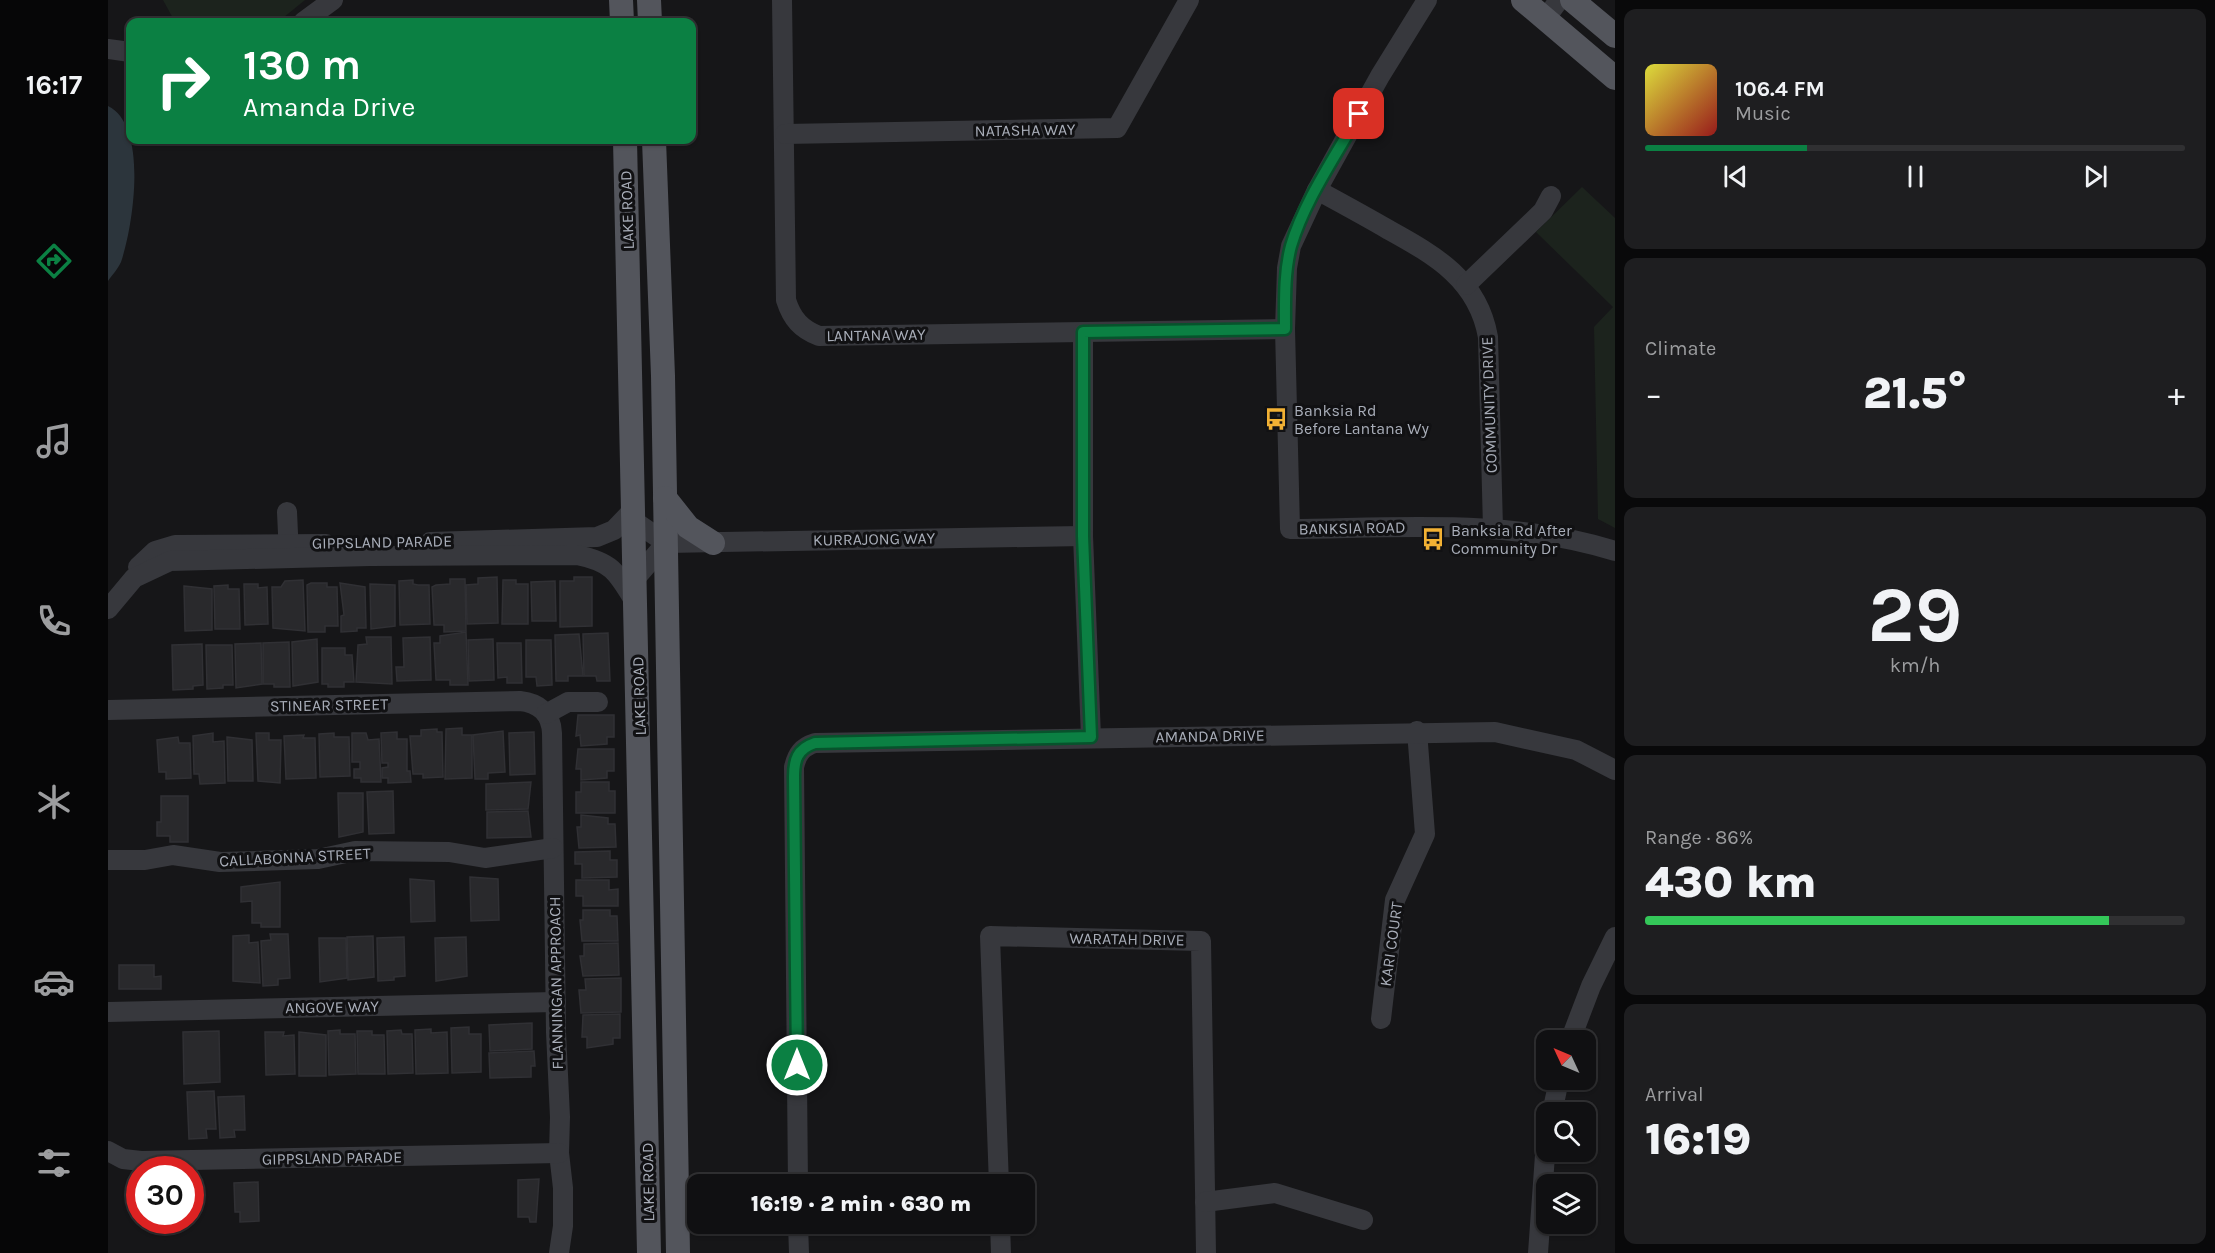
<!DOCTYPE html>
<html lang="en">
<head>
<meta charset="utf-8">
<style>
	body { margin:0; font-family:Karla,sans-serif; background:#1e1e20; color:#f1f3f6; height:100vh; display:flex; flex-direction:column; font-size:22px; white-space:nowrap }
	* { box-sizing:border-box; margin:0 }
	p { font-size:20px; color:#9c9d9f }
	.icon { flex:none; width:33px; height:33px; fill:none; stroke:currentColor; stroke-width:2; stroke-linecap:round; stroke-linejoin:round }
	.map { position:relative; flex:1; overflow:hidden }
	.drawer { display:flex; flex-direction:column; gap:9px; padding:9px; background:#09090a; width:600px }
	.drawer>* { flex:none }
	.top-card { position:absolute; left:18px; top:18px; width:570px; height:126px; border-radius:12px; box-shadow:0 2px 4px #0004,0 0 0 2px #303032; background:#0b8043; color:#fff; overflow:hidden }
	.needle { width:39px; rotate:314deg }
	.buttons { position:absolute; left:1428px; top:1030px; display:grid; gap:12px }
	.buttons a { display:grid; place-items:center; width:60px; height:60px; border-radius:12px; background:#101012; box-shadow:0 2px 4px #0004,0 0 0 2px #303032; font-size:30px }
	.speed { position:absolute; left:18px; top:1156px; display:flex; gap:12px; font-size:30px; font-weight:700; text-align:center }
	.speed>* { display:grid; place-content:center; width:78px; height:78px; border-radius:50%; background:#101012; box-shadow:0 2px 4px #0004,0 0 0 2px #303032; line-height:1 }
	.speed .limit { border:9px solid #d22; background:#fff; color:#111 }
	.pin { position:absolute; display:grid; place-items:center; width:51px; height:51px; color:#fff; margin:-26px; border-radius:12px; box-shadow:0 3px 9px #0006 }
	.me { position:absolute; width:66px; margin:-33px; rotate:0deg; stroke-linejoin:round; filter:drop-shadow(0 0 4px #0008) }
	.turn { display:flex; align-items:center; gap:21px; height:126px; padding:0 18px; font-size:27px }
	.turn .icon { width:78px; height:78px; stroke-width:2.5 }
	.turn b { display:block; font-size:42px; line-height:51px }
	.big { font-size:45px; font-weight:800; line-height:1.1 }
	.drawer .card { flex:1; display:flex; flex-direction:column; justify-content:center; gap:9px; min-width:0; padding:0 21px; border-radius:12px; background:#1e1e20 }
	.drawer .dial { align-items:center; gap:0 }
	.dial b { font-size:78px; line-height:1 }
	.song { display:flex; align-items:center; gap:18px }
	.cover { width:72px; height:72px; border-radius:9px; background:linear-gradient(135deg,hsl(60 70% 55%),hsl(0 70% 35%)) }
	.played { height:6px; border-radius:3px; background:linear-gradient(90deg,#0b8043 30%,#303032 30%) }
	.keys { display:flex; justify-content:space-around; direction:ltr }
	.heat { display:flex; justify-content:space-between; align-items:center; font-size:33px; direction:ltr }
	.charge { height:9px; border-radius:4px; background:linear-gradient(90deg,#34c759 86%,#303032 0) }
	.trip { position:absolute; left:579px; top:1174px; width:348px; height:60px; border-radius:12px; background:#101012; box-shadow:0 2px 4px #0004,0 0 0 2px #303032; font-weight:800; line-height:60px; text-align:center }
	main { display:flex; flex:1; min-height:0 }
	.menu { display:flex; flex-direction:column; width:108px; justify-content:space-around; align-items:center; background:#060607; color:#9c9d9f }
	.menu .icon { width:42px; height:42px }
	.menu .active { color:#0b8043 }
	.menu b { font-size:27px; color:#f1f3f6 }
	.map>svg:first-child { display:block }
</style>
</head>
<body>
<main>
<nav class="menu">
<b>16:17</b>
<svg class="icon active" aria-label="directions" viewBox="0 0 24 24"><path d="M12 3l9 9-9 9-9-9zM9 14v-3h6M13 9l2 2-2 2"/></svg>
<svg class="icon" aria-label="music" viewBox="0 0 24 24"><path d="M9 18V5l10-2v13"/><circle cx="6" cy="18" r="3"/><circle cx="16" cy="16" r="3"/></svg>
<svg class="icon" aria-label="phone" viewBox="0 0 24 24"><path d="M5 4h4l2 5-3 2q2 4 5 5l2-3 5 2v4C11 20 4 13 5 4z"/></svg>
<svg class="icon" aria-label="climate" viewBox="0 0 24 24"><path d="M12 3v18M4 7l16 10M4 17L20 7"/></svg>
<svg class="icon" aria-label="car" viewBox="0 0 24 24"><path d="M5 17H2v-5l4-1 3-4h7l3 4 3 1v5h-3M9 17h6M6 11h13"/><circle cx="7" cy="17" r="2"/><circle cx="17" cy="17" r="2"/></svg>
<svg class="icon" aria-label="filters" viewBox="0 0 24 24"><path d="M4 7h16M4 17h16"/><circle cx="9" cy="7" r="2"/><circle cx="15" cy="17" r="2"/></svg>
</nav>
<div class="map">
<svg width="1507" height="1253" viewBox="0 0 1507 1253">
	<rect width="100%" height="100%" fill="#161618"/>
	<!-- green -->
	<g fill="#1c231d">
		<path d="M55 0H197L170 22H67Z"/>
		<path d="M1474 187 1507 218V528L1490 519 1486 327 1505 307 1428 232Z"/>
	</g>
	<!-- water -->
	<path fill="#2c353c" d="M0 106C41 126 25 227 13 262 10 269 4 275 0 281Z"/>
	<!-- building -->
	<g fill="#29292c" stroke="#303034" stroke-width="1.5">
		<path d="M389 577 390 623 359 624 358 585 370 584V578Z"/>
		<path d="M466 577H484V626L452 627V581H466Z"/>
		<path d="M342 579H357L358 631 336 632V625H326L324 587 328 585 342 584Z"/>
		<path d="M195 580 197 631 165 628 164 587H173L177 581Z"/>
		<path d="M305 580V584L310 585H321L322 624 292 625 291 581Z"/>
		<path d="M395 580H408V584H420V624H394Z"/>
		<path d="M447 581 448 621H424L423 582Z"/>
		<path d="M203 583H219V587H229L230 626H217V632H200L199 585Z"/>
		<path d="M232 583 257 587 258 628H249V631L233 632V616L236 615Z"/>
		<path d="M136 584H150V588L159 587 160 624 137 625Z"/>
		<path d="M262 584 287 585V626L263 629Z"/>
		<path d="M120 585V589H131L132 629H107L106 586Z"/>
		<path d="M76 586 104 589V630L77 631Z"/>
		<path d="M358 632 360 685H342V680H328L326 643H332V636Z"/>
		<path d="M500 633 502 681H489L488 676H476L475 634Z"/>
		<path d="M471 634 475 676H460V681H448L447 635Z"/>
		<path d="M258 637H283L284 684 248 682 250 645 259 644Z"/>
		<path d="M322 637 323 680 289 681 288 667H296L295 638Z"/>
		<path d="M209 639 210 682 185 686 184 642Z"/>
		<path d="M385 639 386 680 361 681 360 640Z"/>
		<path d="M418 640H443L444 685 429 686 428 677H418Z"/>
		<path d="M181 642 182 687H166V684H155V643Z"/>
		<path d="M153 643 154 684 128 688 127 644Z"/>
		<path d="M389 643H413L414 683H399V677L390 678Z"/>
		<path d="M94 644 95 685 85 686V689L65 690 64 645Z"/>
		<path d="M98 645H124L125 685H115V688L99 689Z"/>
		<path d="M214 648H237V655H244L246 682H236V687H220V684H214Z"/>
		<path d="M470 715H506V737H499V744L473 746 472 735 468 736Z"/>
		<path d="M354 728V735H364V778L337 779 338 729Z"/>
		<path d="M329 729V732H334L335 777 315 778V774H305L302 736H313V730Z"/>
		<path d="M395 731 397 772 380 773V779H367L365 735Z"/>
		<path d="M289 732V739H299V771H302L303 782 280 783V778H274V768L280 767V763H274L273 733Z"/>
		<path d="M426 732 427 774 402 775 401 733Z"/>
		<path d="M105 733V742L116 741 117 783 92 784 91 774H86L85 736Z"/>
		<path d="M148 733H161V740H173L172 783 150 781Z"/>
		<path d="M226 733V737H241L242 776 212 777 211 734Z"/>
		<path d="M244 733H258L260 740 271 739 273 782H253V778H246V769H252V762H244Z"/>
		<path d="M196 735 195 738H207L208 778 178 779 176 736Z"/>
		<path d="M70 737 71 743H82L83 778 58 779V772H51L49 740Z"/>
		<path d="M119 737 144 740 145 781H120Z"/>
		<path d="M470 749H506V771H499V778L473 780V769H468Z"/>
		<path d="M423 782 420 809 378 810V784Z"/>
		<path d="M473 782H501V791H507V813H468V792H473Z"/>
		<path d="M285 791 286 833 261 834 259 792Z"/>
		<path d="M230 793H255V832L231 837Z"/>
		<path d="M53 796H80V842H62V836H49V822H53Z"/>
		<path d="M420 811 423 837 379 838V812Z"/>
		<path d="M473 815 500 818V824H507L508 847 471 848 469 827H473Z"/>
		<path d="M502 851V860H509V877L474 878V864H467V852Z"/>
		<path d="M362 877 390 879 391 920 363 921Z"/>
		<path d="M302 879 326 881 327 921 303 922Z"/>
		<path d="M468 880H501V890L510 889V906H475V896H468Z"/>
		<path d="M172 882V927H153V923H144V901L133 902V887Z"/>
		<path d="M475 910H502V916H509L510 941H474L472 920H475Z"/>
		<path d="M162 934H180L182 978 170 979V985L155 986 153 941 163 940Z"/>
		<path d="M141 935V943L150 942 152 983 125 981V936Z"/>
		<path d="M265 936 266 977 240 980 239 937Z"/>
		<path d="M296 937 297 976 286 977V980L270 981 269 938Z"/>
		<path d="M358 937 359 976 328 981 327 938Z"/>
		<path d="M211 938H238L239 978 212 982Z"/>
		<path d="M510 943 511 975 475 976 472 956H476V944Z"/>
		<path d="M11 965H46V977L53 976V989H11Z"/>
		<path d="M513 978V1012L473 1013 471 990H478L477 979Z"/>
		<path d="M512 1014V1038H505V1044L479 1048V1037H474L475 1015Z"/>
		<path d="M424 1023V1049L382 1051 381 1025Z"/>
		<path d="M361 1027V1034H373V1072L344 1073 343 1028Z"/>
		<path d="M323 1029V1033L339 1032 340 1073 308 1074 307 1030Z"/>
		<path d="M232 1030V1034H247L248 1074 221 1075 220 1031Z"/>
		<path d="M293 1030 294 1034H304L305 1073 280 1074 279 1031Z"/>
		<path d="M111 1031 112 1082 76 1084 75 1032Z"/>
		<path d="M249 1031H264V1035H276L277 1074H250Z"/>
		<path d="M157 1032H176L175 1036 186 1035 187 1074 158 1075Z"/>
		<path d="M191 1032 218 1035V1076H191Z"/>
		<path d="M426 1051 427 1066H423V1077L382 1078 381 1053Z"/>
		<path d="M106 1091 108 1129H98L99 1138 81 1139 79 1092Z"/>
		<path d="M136 1096 137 1130H126L127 1137 112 1138 110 1097Z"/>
		<path d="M431 1179 428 1222H422L421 1217H410V1180Z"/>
		<path d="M150 1182 151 1221 132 1222V1212H127L126 1183Z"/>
	</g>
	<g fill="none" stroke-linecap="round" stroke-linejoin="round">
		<!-- minor -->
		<g stroke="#37383d" stroke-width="20">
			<path d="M674 0 678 300C684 319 693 329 711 336L1177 329"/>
			<path d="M1319 0 1272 76 1209 190 1183 246 1179 268 1177 329 1182 529C1291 528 1402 518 1507 551"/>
			<path d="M1438 18 1451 0"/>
			<path d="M195 22 225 0"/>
			<path d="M0 49 22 52"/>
			<path d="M677 134 1009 128 1081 0"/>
			<path d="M1209 190C1233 203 1257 216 1281 230 1328 256 1370 280 1380 337L1385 528"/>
			<path d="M1358 285 1435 211 1443 196"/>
			<path d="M975 332V536L983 737"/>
			<path d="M179 512 181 555"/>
			<path d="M526 521 558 543 975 536"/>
			<path d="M322 542 489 537 506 530 526 509"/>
			<path d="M30 567 47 551 67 545 218 544"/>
			<path d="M526 580 558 543"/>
			<path d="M0 609 26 578 62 561 262 556 469 555C504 562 509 572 527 602"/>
			<path d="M0 710 412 701C431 703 443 713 444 733L448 1032 452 1117 451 1153 455 1188V1226L451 1253"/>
			<path d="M438 714 460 702H490"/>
			<path d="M0 860H37L65 855 112 862 210 859 247 851 341 852 377 858 445 848"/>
			<path d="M0 1012 448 1002"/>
			<path d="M1273 1019 1287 900 1317 834 1309 731"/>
			<path d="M1462 1041 1483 986 1507 937"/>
			<path d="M1444 1113 1451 1080"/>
			<path d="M0 1151 15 1159 33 1161 451 1153"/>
			<path d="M690 1185 686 767C689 754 694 747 707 743L1387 732 1468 750 1507 770"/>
			<path d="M891 1185 882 936 1093 941 1098 1253"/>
			<path d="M1097 1202 1167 1193 1255 1220"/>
			<path d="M690 1224 691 1253"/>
			<path d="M892 1224 893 1253"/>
			<path d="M1430 1253 1438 1141"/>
		</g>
		<!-- major -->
		<g stroke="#53555c" stroke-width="24">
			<path d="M513 0 514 22"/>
			<path d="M541 0 542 22"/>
			<path d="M1415 0 1507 78"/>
			<path d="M1464 0 1507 36"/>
			<path d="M517 140C526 511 535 882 541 1253"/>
			<path d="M546 140 555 376 570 1253"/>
			<path d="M557 498 580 527 605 543"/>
		</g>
	</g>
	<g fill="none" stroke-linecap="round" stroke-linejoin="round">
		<!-- route casing -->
		<g stroke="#07532c" stroke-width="15">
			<path id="route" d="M689 1065 686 777C686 760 689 749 707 743L983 737 975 536V332L1177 329C1177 301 1176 272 1183 246 1197 199 1228 156 1251 114"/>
		</g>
		<!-- route -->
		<use href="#route" stroke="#0b8043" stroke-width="10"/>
	</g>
	<!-- icons -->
	<defs>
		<g id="bus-bare" transform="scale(1.8)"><path d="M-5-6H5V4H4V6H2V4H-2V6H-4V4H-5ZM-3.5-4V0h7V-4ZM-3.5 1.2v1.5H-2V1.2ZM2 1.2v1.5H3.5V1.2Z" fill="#f2b134" stroke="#111113" stroke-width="2.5" paint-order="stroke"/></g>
	</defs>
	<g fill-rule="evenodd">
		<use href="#bus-bare" x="1168" y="419"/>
		<use href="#bus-bare" x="1325" y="539"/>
	</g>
	<g text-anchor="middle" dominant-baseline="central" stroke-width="6" stroke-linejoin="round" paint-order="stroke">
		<!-- street labels -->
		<g font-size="16" fill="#a8adb8" stroke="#111113">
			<text transform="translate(917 130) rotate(-1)">NATASHA WAY</text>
			<text transform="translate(519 210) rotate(-92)">LAKE ROAD</text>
			<text transform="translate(768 335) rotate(-1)">LANTANA WAY</text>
			<text transform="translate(1381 405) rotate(-92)">COMMUNITY DRIVE</text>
			<text transform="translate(1244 528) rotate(-1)">BANKSIA ROAD</text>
			<text transform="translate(766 539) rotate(-1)">KURRAJONG WAY</text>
			<text transform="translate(274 542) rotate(-1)">GIPPSLAND PARADE</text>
			<text transform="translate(531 696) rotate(-92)">LAKE ROAD</text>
			<text transform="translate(221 705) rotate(-1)">STINEAR STREET</text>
			<text transform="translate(1102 736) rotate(-1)">AMANDA DRIVE</text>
			<text transform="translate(187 857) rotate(-3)">CALLABONNA STREET</text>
			<text transform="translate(1019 939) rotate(1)">WARATAH DRIVE</text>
			<text transform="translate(1283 944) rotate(-82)">KARI COURT</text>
			<text transform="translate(448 983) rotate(-91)">FLANNINGAN APPROACH</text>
			<text transform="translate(224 1007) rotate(-1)">ANGOVE WAY</text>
			<text transform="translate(224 1158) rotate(-1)">GIPPSLAND PARADE</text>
			<text transform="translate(540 1182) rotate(-91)">LAKE ROAD</text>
		</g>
		<!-- poi labels -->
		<g font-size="16" fill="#a8adb8" stroke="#111113" text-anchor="start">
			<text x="1186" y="410">Banksia Rd<tspan x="1186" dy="18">Before Lantana Wy</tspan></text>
			<text x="1343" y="530">Banksia Rd After<tspan x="1343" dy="18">Community Dr</tspan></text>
		</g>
	</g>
</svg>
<div class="buttons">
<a><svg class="needle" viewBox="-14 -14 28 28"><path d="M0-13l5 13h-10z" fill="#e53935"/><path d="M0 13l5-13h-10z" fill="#9c9d9f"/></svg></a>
<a><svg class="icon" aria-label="search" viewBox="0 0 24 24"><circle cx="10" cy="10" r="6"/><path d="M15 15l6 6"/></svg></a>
<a><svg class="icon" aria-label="layers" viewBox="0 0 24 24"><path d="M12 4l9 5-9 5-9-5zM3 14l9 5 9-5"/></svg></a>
</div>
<div class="speed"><div class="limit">30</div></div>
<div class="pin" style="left:1251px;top:114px;background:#d93025"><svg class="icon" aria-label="arrive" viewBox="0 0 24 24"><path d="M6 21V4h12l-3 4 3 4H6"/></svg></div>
<svg class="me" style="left:689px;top:1065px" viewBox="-20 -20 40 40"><circle r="17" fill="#0b8043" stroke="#fff" stroke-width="3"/><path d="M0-11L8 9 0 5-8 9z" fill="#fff"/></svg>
<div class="trip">16:19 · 2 min · 630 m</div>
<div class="top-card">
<div class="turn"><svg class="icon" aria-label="right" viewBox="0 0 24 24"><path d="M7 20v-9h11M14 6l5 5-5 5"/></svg><div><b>130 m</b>Amanda Drive</div></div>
</div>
</div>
<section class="drawer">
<div class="card">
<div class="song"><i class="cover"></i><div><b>106.4 FM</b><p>Music</p></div></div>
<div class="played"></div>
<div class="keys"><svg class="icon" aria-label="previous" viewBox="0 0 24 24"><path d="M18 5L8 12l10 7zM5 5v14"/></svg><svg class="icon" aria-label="pause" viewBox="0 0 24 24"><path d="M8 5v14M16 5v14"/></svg><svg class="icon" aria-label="next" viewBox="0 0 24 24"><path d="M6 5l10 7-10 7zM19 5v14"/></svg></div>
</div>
<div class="card"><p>Climate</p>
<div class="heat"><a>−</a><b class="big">21.5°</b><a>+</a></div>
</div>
<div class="card dial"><b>29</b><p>km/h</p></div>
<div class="card"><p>Range · 86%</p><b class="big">430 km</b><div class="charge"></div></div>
<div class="card"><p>Arrival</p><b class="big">16:19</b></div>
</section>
</main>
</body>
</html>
